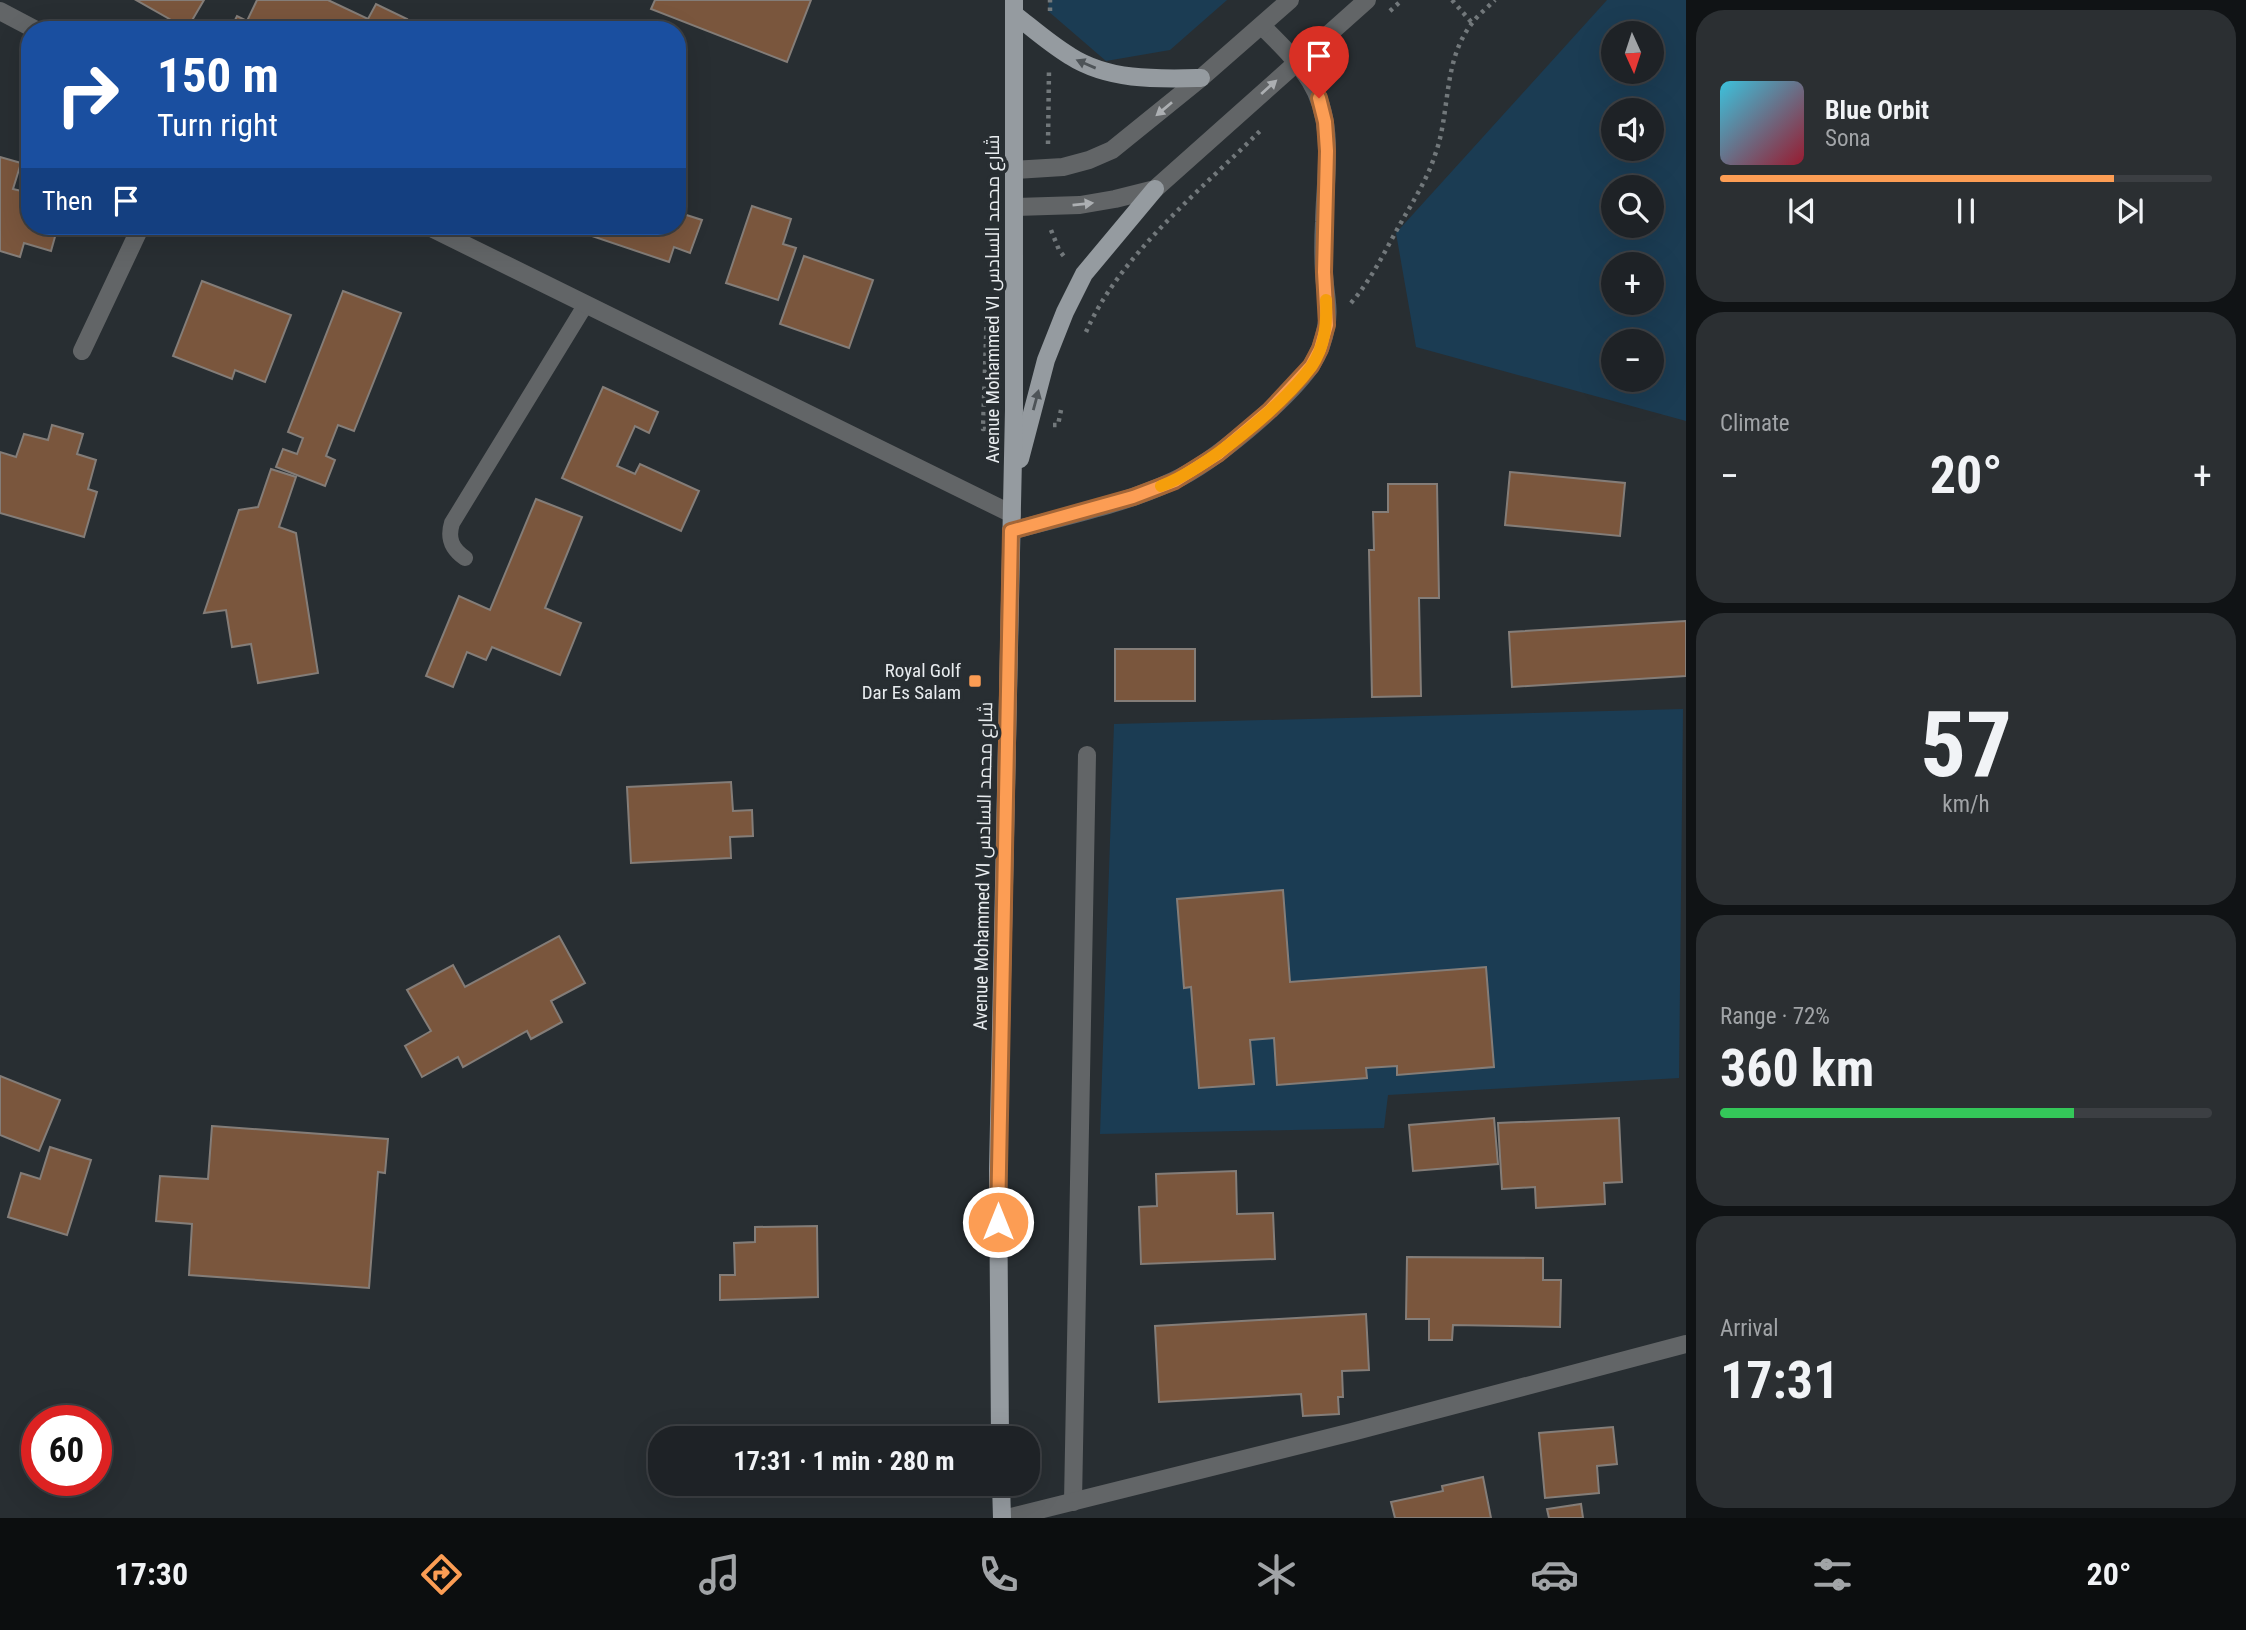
<!DOCTYPE html>
<html lang="en">
<head>
<meta charset="utf-8">
<style>
	body { margin:0; font-family:"Roboto Condensed",Cairo,sans-serif; background:#2b2f32; color:#f1f3f6; height:100vh; display:flex; flex-direction:column; font-size:26px; white-space:nowrap }
	* { box-sizing:border-box; margin:0 }
	p { font-size:23px; color:#a1a4a7 }
	.icon { flex:none; width:38px; height:38px; fill:none; stroke:currentColor; stroke-width:2; stroke-linecap:round; stroke-linejoin:round }
	.map { position:relative; flex:1; overflow:hidden }
	.side { display:flex; flex-direction:column; gap:10px; padding:10px; background:#101315; width:560px }
	.side>* { flex:none }
	.guide { position:absolute; left:21px; top:21px; width:665px; height:214px; border-radius:28px; box-shadow:0 7px 28px #0002,0 0 0 2px #3c3f43; background:#1a4fa0; color:#fff; overflow:hidden }
	.needle { width:46px; rotate:177deg }
	.tools { position:absolute; left:1601px; top:21px; display:grid; gap:14px }
	.tools a { display:grid; place-items:center; width:63px; height:63px; border-radius:50%; background:#1e2226; box-shadow:0 7px 28px #0002,0 0 0 2px #3c3f43; font-size:35px }
	.speed { position:absolute; left:21px; top:1405px; display:flex; gap:14px; font-size:35px; font-weight:700; text-align:center }
	.speed>* { display:grid; place-content:center; width:91px; height:91px; border-radius:50%; background:#1e2226; box-shadow:0 7px 28px #0002,0 0 0 2px #3c3f43; line-height:1 }
	.speed .limit { border:10px solid #d22; background:#fff; color:#111 }
	.pin { position:absolute; display:grid; place-items:center; width:60px; height:60px; color:#fff; margin:-72px -30px; border-radius:50% 50% 50% 0; rotate:-45deg; box-shadow:0 0 7px #0007 }
	.pin .icon { rotate:45deg }
	.me { position:absolute; width:77px; margin:-38px; rotate:0deg; stroke-linejoin:round; filter:drop-shadow(0 0 5px #0008) }
	.turn { display:flex; align-items:center; gap:24px; height:147px; padding:0 21px; font-size:32px }
	.turn .icon { width:91px; height:91px; stroke-width:2.5 }
	.turn b { display:block; font-size:49px; line-height:60px }
	.then { display:flex; align-items:center; height:66px; padding:0 21px; background:#0003; gap:14px; font-size:26px }
	.big { font-size:52px; font-weight:700; line-height:1.1 }
	.side .widget { flex:1; display:flex; flex-direction:column; justify-content:center; gap:10px; min-width:0; padding:0 24px; border-radius:28px; background:#2b2f32 }
	.side .dial { align-items:center; gap:0 }
	.dial b { font-size:91px; line-height:1 }
	.song { display:flex; align-items:center; gap:21px }
	.cover { width:84px; height:84px; border-radius:10px; background:linear-gradient(135deg,hsl(190 70% 55%),hsl(350 70% 35%)) }
	.played { height:7px; border-radius:4px; background:linear-gradient(90deg,#fc9d54 80%,#3c3f43 80%) }
	.keys { display:flex; justify-content:space-around; direction:ltr }
	.heat { display:flex; justify-content:space-between; align-items:center; font-size:38px; direction:ltr }
	.charge { height:10px; border-radius:5px; background:linear-gradient(90deg,#34c759 72%,#3c3f43 0) }
	.trip { position:absolute; left:648px; top:1426px; width:392px; height:70px; border-radius:28px; background:#1e2226; box-shadow:0 7px 28px #0002,0 0 0 2px #3c3f43; font-weight:700; line-height:70px; text-align:center }
	.tabs { display:flex; height:112px; justify-content:space-around; align-items:center; background:#0c0e0f; color:#a1a4a7 }
	.tabs .icon { width:49px; height:49px }
	.tabs .selected { color:#fc9d54 }
	.tabs b { font-size:32px; color:#f1f3f6 }
	main { display:flex; flex:1; min-height:0 }
	.map>svg:first-child { display:block }
</style>
</head>
<body>
<main>
<div class="map">
<svg width="1686" height="1518" viewBox="0 0 1686 1518">
	<rect width="100%" height="100%" fill="#282e32"/>
	<!-- green -->
	<g fill="#1b3c53" fill-rule="evenodd">
		<path d="M1049 0H1227L1170 50 1106 61 1048 11Z"/>
		<path d="M1607 0H1686V421L1416 347 1396 233ZM1614 33H1652V72H1614ZM1614 110H1652V149H1614ZM1614 187H1652V226H1614ZM1614 264H1652V303H1614ZM1614 341H1652V380H1614Z"/>
		<path d="M1683 709 1679 1078 1388 1095 1384 1128 1100 1134 1114 724Z"/>
	</g>
	<!-- building -->
	<g fill="#7a563d" stroke="#847d78" stroke-width="2">
		<path d="M136 0H204L187 29Z"/>
		<path d="M257 0H328L368 19 376 4 407 19 402 30H230L237 16 247 21Z"/>
		<path d="M655 0H811L787 62 651 9Z"/>
		<path d="M0 157 21 163 13 189 30 193V226H58L51 251 24 243 20 257 0 251Z"/>
		<path d="M752 206 791 219 783 244 796 248 778 300 726 283Z"/>
		<path d="M677 212 702 220 690 253 674 247 669 262 574 230 576 226H677Z"/>
		<path d="M804 256 873 280 849 348 780 324Z"/>
		<path d="M202 281 291 315 265 382 235 370 232 379 173 356Z"/>
		<path d="M343 291 401 313 354 431 338 425 326 456 335 460 325 486 276 467 283 449 297 454 303 438 288 432Z"/>
		<path d="M603 387 658 412 649 433 635 426 617 466 635 474 640 464 699 491 681 531 562 478Z"/>
		<path d="M52 425 83 434 77 454 96 460 88 489 97 492 84 537 0 513V452L16 457 24 434 48 440Z"/>
		<path d="M271 469 296 477 279 527 296 533 318 673 258 683 251 644 232 647 226 610 204 613 239 510 258 507Z"/>
		<path d="M1510 472 1625 483 1620 536 1505 525Z"/>
		<path d="M1388 484H1437L1439 598H1419L1421 696 1372 697 1369 550H1374L1373 512H1388Z"/>
		<path d="M536 499 582 517 545 608 581 623 560 675 492 647 486 660 467 652 453 687 426 676 459 596 490 610Z"/>
		<path d="M1686 621V676L1512 687 1509 632Z"/>
		<rect x="1115" y="649" width="80" height="52"/>
		<path d="M731 782 733 811 752 810 753 836 730 837 731 858 631 863 627 787Z"/>
		<path d="M1283 890 1290 982 1486 967 1494 1067 1397 1075V1066L1366 1068 1367 1078 1277 1085 1274 1038 1250 1040 1254 1084 1199 1088 1191 987 1184 988 1177 899Z"/>
		<path d="M559 936 585 983 551 1001 562 1022 531 1039 527 1031 463 1067 458 1057 422 1077 405 1046 431 1031 407 990 453 965 465 987Z"/>
		<path d="M0 1076 60 1100 39 1151 0 1135Z"/>
		<path d="M1494 1118 1498 1164 1413 1171 1409 1125Z"/>
		<path d="M1619 1118 1622 1182 1604 1183 1605 1204 1536 1208 1535 1187 1502 1189 1498 1123Z"/>
		<path d="M212 1126 388 1139 385 1173 378 1172 369 1288 189 1275 192 1224 156 1221 160 1176 208 1179Z"/>
		<path d="M50 1147 91 1160 67 1235 8 1217 21 1173 40 1179Z"/>
		<path d="M1236 1171 1237 1214 1273 1213 1275 1259 1141 1264 1139 1207 1157 1206 1156 1174Z"/>
		<path d="M817 1226 818 1297 720 1300V1275H735L734 1243 755 1242V1227Z"/>
		<path d="M1407 1257 1543 1258V1280H1561L1560 1327 1453 1325 1452 1340H1429V1319H1406Z"/>
		<path d="M1366 1314 1369 1370 1342 1371 1343 1397H1338L1339 1414 1303 1416 1301 1394 1159 1402 1155 1326Z"/>
		<path d="M1613 1427 1617 1464 1597 1466 1599 1493 1545 1498 1539 1433Z"/>
		<path d="M1483 1477 1491 1518H1395L1391 1502 1443 1491 1442 1486Z"/>
		<path d="M1581 1504 1583 1518H1549L1547 1509Z"/>
	</g>
	<g fill="none" stroke-linecap="round" stroke-linejoin="round">
		<!-- path -->
		<g stroke="#72787b" stroke-width="4.5" stroke-dasharray="3.5 5" stroke-linecap="butt">
			<path d="M1452 0 1472 23"/>
			<path d="M1050 11V0"/>
			<path d="M1390 11 1402 0"/>
			<path d="M1048 144 1049 69"/>
			<path d="M1051 230 1059 250 1066 259"/>
			<path d="M1351 303C1371 280 1384 253 1399 226 1412 203 1427 180 1435 155 1451 112 1442 60 1473 22 1479 14 1488 7 1495 0"/>
			<path d="M987 310 983 429 992 428"/>
			<path d="M1086 332C1119 256 1201 190 1260 131"/>
			<path d="M1053 425H1058L1061 410"/>
		</g>
		<!-- service -->
		<path stroke="#626567" stroke-width="16" d="M465 558C452 549 447 539 452 523L586 304"/>
		<!-- minor -->
		<g stroke="#626567" stroke-width="18">
			<path d="M0 11 36 30"/>
			<path d="M427 226 1012 514"/>
			<path d="M82 351 141 226"/>
			<path d="M1011 531C1065 516 1122 505 1173 481 1213 463 1285 402 1311 366 1318 355 1324 340 1326 327 1330 311 1325 291 1324 274 1323 257 1323 239 1324 222 1325 176 1336 122 1310 81 1297 60 1279 43 1262 26"/>
			<path d="M1073 1502 1087 755"/>
			<path d="M1007 1518 1352 1432 1686 1344"/>
		</g>
		<!-- tertiary -->
		<g stroke="#626567" stroke-width="18">
			<path d="M1014 170 1063 167 1089 160 1112 150 1201 78 1290 0"/>
			<path d="M1014 207 1080 205 1115 199 1155 189 1367 0"/>
		</g>
		<!-- primary -->
		<g stroke="#959ba0" stroke-width="18">
			<path d="M1014 14C1032 28 1050 44 1070 56 1109 81 1158 79 1201 78"/>
			<path d="M1020 459 1046 360 1065 312 1084 274 1155 189"/>
			<path d="M1000 1438 998 1171 1014 410V0"/>
			<path d="M1001 1484 1002 1518"/>
		</g>
	</g>
	<!-- one-way arrows -->
	<defs><path id="oneway-solid" d="M-6-.8H1V-3.2L6.5 0L1 3.2V.8H-6Z" transform="scale(1.75)"/></defs>
	<g fill="#4e5458">
		<use href="#oneway-solid" transform="translate(1086 64) rotate(-157)"/>
		<use href="#oneway-solid" transform="translate(1036 400) rotate(-75)"/>
	</g>
	<g fill="#acafb2">
		<use href="#oneway-solid" transform="translate(1269 87) rotate(-42)"/>
		<use href="#oneway-solid" transform="translate(1164 109) rotate(140)"/>
		<use href="#oneway-solid" transform="translate(1083 204) rotate(-6)"/>
	</g>
	<g fill="none" stroke-linecap="round" stroke-linejoin="round">
		<!-- route casing -->
		<g stroke="#a46637" stroke-width="18">
			<path id="route" d="M998 1222 1011 531 1133 497 1175 481 1218 454 1270 410 1311 366 1320 349 1327 325 1324 272 1327 151 1325 122 1319 98"/>
		</g>
		<!-- route -->
		<use href="#route" stroke="#fc9d54" stroke-width="12"/>
		<!-- slow -->
		<path stroke="#f59e0b" stroke-width="12" d="M1161 486C1206 469 1282 406 1311 367 1325 347 1327 324 1326 300"/>
	</g>
	<!-- markers -->
	<rect fill="#fc9d54" stroke="#282e32" stroke-width="2.5" x="968" y="674" width="14" height="14" rx="3.5"/>
	<g text-anchor="middle" dominant-baseline="central" stroke-width="7" stroke-linejoin="round" paint-order="stroke">
		<!-- street labels -->
		<g font-size="19" fill="#e8ecef" stroke="#282e32">
			<text transform="translate(992 299) rotate(-90)">Avenue Mohammed VI شارع محمد السادس</text>
			<text transform="translate(983 866) rotate(-89)">Avenue Mohammed VI شارع محمد السادس</text>
		</g>
		<!-- poi labels -->
		<g font-size="19" fill="#e8ecef" stroke="#282e32" text-anchor="end">
			<text x="961" y="670">Royal Golf<tspan x="961" dy="22">Dar Es Salam</tspan></text>
		</g>
	</g>
</svg>
<div class="tools">
<a><svg class="needle" viewBox="-14 -14 28 28"><path d="M0-13l5 13h-10z" fill="#e53935"/><path d="M0 13l5-13h-10z" fill="#a1a4a7"/></svg></a>
<a><svg class="icon" aria-label="sound" viewBox="0 0 24 24"><path d="M4 9h4l5-4v14l-5-4H4zM17 9q2 3 0 6"/></svg></a>
<a><svg class="icon" aria-label="search" viewBox="0 0 24 24"><circle cx="10" cy="10" r="6"/><path d="M15 15l6 6"/></svg></a>
<a>+</a>
<a>−</a>
</div>
<div class="speed"><div class="limit">60</div></div>
<div class="pin" style="left:1319px;top:98px;background:#d93025"><svg class="icon" aria-label="arrive" viewBox="0 0 24 24"><path d="M6 21V4h12l-3 4 3 4H6"/></svg></div>
<svg class="me" style="left:998px;top:1222px" viewBox="-20 -20 40 40"><circle r="17" fill="#fc9d54" stroke="#fff" stroke-width="3"/><path d="M0-11L8 9 0 5-8 9z" fill="#fff"/></svg>
<div class="trip">17:31 · 1 min · 280 m</div>
<div class="guide">
<div class="turn"><svg class="icon" aria-label="right" viewBox="0 0 24 24"><path d="M7 20v-9h11M14 6l5 5-5 5"/></svg><div><b>150 m</b>Turn right</div></div>
<div class="then">Then<svg class="icon" aria-label="arrive" viewBox="0 0 24 24"><path d="M6 21V4h12l-3 4 3 4H6"/></svg></div>
</div>
</div>
<section class="side">
<div class="widget">
<div class="song"><i class="cover"></i><div><b>Blue Orbit</b><p>Sona</p></div></div>
<div class="played"></div>
<div class="keys"><svg class="icon" aria-label="previous" viewBox="0 0 24 24"><path d="M18 5L8 12l10 7zM5 5v14"/></svg><svg class="icon" aria-label="pause" viewBox="0 0 24 24"><path d="M8 5v14M16 5v14"/></svg><svg class="icon" aria-label="next" viewBox="0 0 24 24"><path d="M6 5l10 7-10 7zM19 5v14"/></svg></div>
</div>
<div class="widget"><p>Climate</p>
<div class="heat"><a>−</a><b class="big">20°</b><a>+</a></div>
</div>
<div class="widget dial"><b>57</b><p>km/h</p></div>
<div class="widget"><p>Range · 72%</p><b class="big">360 km</b><div class="charge"></div></div>
<div class="widget"><p>Arrival</p><b class="big">17:31</b></div>
</section>
</main>
<nav class="tabs">
<b>17:30</b>
<svg class="icon selected" aria-label="directions" viewBox="0 0 24 24"><path d="M12 3l9 9-9 9-9-9zM9 14v-3h6M13 9l2 2-2 2"/></svg>
<svg class="icon" aria-label="music" viewBox="0 0 24 24"><path d="M9 18V5l10-2v13"/><circle cx="6" cy="18" r="3"/><circle cx="16" cy="16" r="3"/></svg>
<svg class="icon" aria-label="phone" viewBox="0 0 24 24"><path d="M5 4h4l2 5-3 2q2 4 5 5l2-3 5 2v4C11 20 4 13 5 4z"/></svg>
<svg class="icon" aria-label="climate" viewBox="0 0 24 24"><path d="M12 3v18M4 7l16 10M4 17L20 7"/></svg>
<svg class="icon" aria-label="car" viewBox="0 0 24 24"><path d="M5 17H2v-5l4-1 3-4h7l3 4 3 1v5h-3M9 17h6M6 11h13"/><circle cx="7" cy="17" r="2"/><circle cx="17" cy="17" r="2"/></svg>
<svg class="icon" aria-label="filters" viewBox="0 0 24 24"><path d="M4 7h16M4 17h16"/><circle cx="9" cy="7" r="2"/><circle cx="15" cy="17" r="2"/></svg>
<b>20°</b>
</nav>
</body>
</html>
